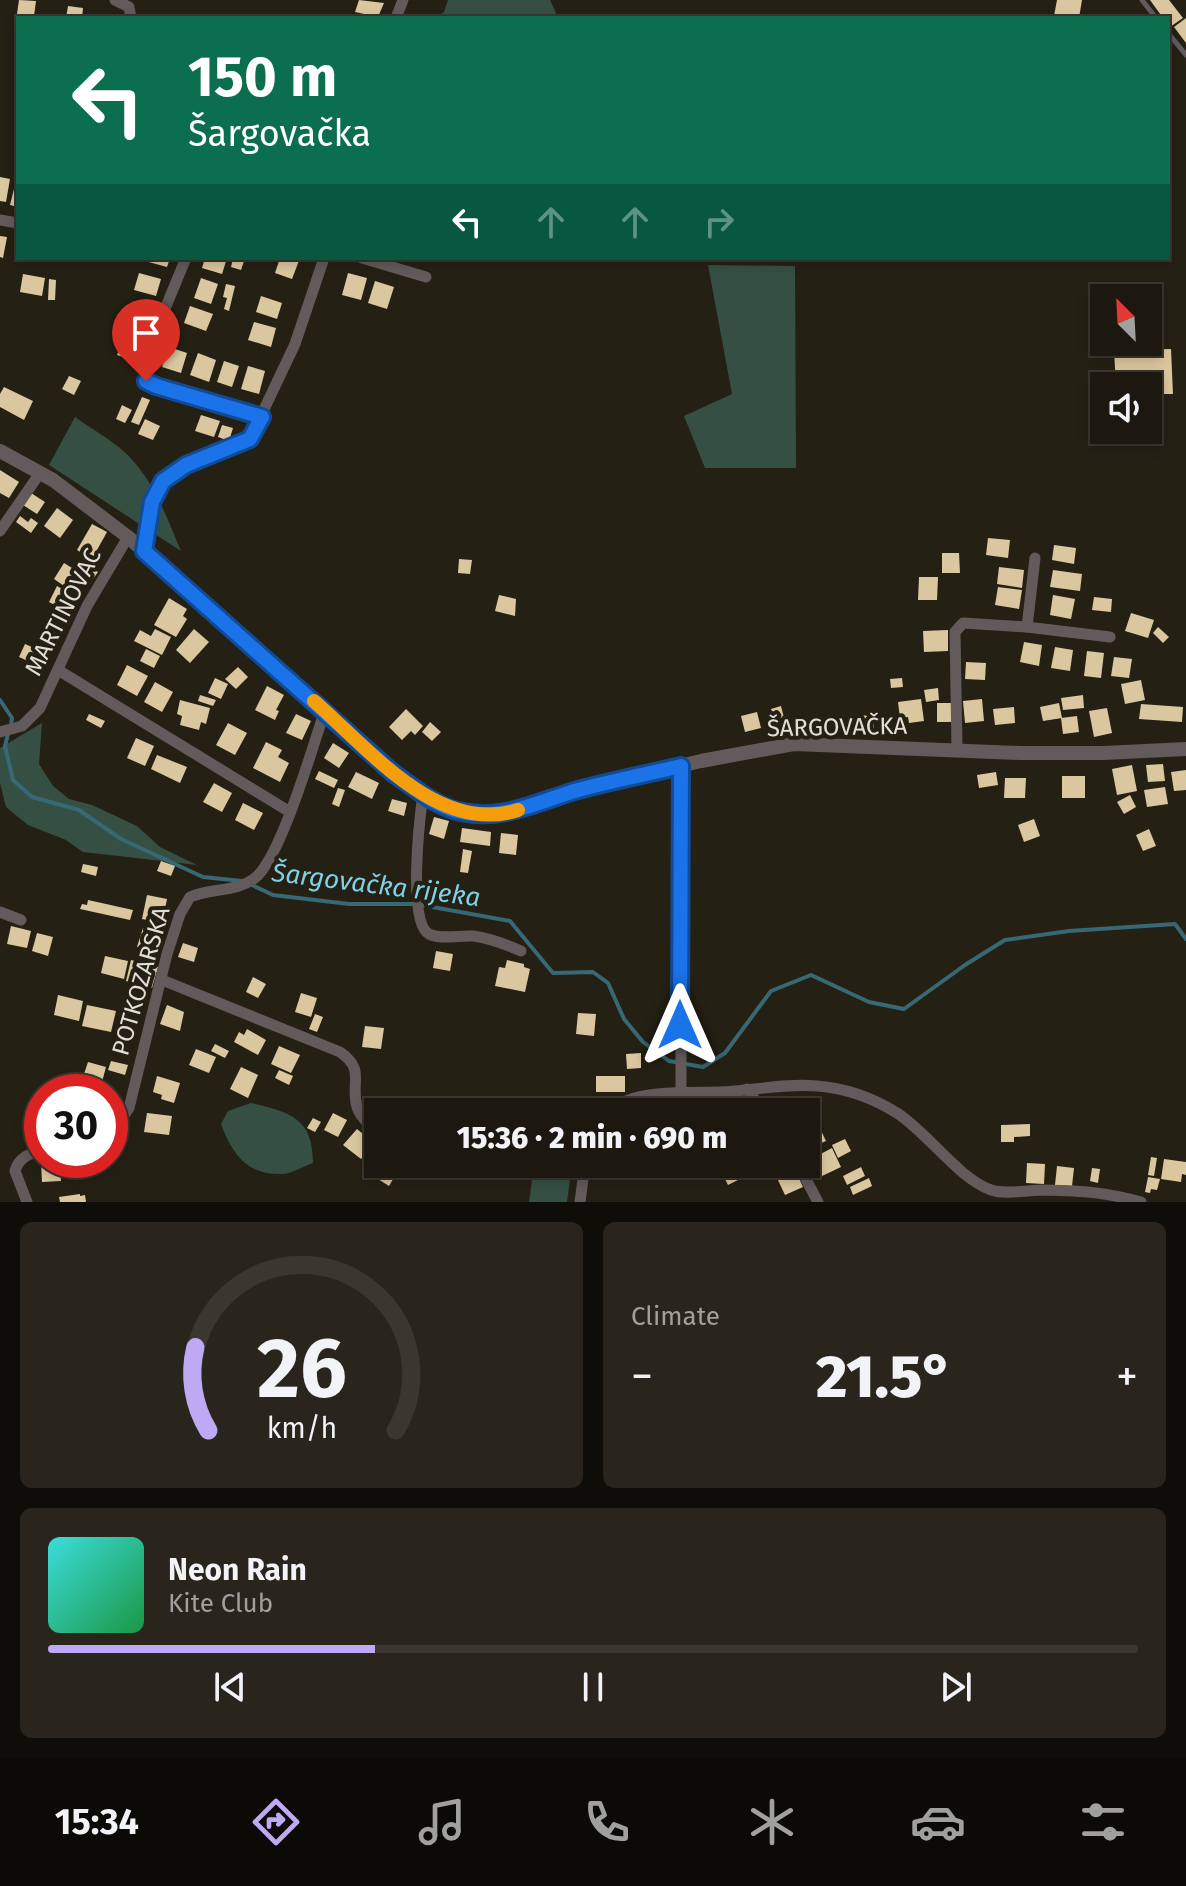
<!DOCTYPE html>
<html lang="en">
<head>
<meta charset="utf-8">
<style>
	body { margin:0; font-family:"Fira Sans",sans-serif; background:#29251d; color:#f1f3f6; height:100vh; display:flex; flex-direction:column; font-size:30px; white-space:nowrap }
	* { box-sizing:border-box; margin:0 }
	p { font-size:26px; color:#a0a09e }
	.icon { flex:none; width:44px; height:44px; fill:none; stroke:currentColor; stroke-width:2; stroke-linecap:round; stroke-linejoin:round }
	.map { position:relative; height:1202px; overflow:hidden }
	.side { display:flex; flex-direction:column; gap:20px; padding:20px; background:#0f0d08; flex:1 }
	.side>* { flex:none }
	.hud { position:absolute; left:16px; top:16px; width:1154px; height:244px; border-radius:0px; box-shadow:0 4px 12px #0003,0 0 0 2px #3a372f; background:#0b6e4f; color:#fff; overflow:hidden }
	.needle { width:52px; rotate:336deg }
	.fabs { position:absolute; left:1090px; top:284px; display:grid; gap:16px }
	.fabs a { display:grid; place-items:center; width:72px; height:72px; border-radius:0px; background:#1c180f; box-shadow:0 4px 12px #0003,0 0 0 2px #3a372f; font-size:40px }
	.speed { position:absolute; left:24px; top:1074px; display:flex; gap:16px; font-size:40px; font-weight:700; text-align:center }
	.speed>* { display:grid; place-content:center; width:104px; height:104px; border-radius:50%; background:#1c180f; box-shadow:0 4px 12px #0003,0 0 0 2px #3a372f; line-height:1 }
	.speed .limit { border:12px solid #d22; background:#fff; color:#111 }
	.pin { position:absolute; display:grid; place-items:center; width:68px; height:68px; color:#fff; margin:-82px -34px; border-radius:50% 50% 50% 0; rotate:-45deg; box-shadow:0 0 8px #0007 }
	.pin .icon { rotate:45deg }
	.me { position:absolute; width:88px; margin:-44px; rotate:0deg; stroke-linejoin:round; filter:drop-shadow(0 0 6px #0008) }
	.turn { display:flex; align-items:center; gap:28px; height:168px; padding:0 40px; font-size:36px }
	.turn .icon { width:104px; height:104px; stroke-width:2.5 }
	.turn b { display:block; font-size:56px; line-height:68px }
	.lanes { display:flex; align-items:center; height:76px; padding:0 40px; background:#0003; justify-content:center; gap:40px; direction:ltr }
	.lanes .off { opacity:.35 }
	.big { font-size:60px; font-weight:800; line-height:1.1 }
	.side .widget { flex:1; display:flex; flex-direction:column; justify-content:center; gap:12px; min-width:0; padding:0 28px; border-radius:12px; background:#29251d }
	.side .dial { align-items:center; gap:0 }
	.dial svg { height:208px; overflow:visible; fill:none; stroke:#3a372f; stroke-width:7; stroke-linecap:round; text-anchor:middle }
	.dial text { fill:#f1f3f6; stroke:none }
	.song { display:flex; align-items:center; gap:24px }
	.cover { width:96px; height:96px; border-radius:12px; background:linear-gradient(135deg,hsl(180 70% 55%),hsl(140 70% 35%)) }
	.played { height:8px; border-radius:4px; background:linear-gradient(90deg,#bfa9f4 30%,#3a372f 30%) }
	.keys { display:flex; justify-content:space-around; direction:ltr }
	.heat { display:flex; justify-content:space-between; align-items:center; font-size:44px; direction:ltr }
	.side .tiles { flex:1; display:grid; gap:20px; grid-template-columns:1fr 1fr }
	.widget:last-child { grid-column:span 2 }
	.trip { position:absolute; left:364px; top:1098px; width:456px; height:80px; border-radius:0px; background:#1c180f; box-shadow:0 4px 12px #0003,0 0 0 2px #3a372f; font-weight:800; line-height:80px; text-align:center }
	.tab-bar { display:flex; height:128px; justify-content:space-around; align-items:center; background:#0b0a06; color:#a0a09e }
	.tab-bar .icon { width:56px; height:56px }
	.tab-bar .active { color:#bfa9f4 }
	.tab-bar b { font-size:36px; color:#f1f3f6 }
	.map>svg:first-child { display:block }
</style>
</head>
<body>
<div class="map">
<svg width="1186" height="1202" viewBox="0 0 1186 1202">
	<rect width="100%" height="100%" fill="#252014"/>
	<!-- green -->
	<g fill="#355042">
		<path d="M448 0H550L558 18H435L444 12Z"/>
		<path d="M708 265 795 266 796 468H705L684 416 732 394Z"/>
		<path d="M75 417C90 428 107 437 121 449 152 475 166 516 181 551L49 465Z"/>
		<path d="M42 723 39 764 53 786 69 799 92 805 137 826 160 847 197 865 83 852 66 840 28 825 6 807 0 783V748Z"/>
		<path d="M715 1096 748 1101 752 1112H608L635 1099Z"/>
		<path d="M251 1103C290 1112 313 1118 313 1163 304 1166 291 1174 282 1174 246 1175 232 1153 221 1124L228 1111Z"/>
		<path d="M539 1164H572L567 1202H529L533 1173Z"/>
	</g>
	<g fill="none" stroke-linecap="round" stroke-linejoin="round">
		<!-- stream -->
		<g stroke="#366875" stroke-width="4">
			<path d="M0 700 12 718 11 725"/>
			<path d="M8 734 5 746 13 780 32 797 79 810 121 839 203 877 242 881"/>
			<path d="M250 884 273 895 349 904H416L510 921 553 973 593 972 608 983 624 1019 643 1042 669 1061 703 1067 725 1053 771 991 811 975 869 1002 904 1009 965 965 1005 940 1069 931 1175 924 1186 939"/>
		</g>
	</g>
	<!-- building -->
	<g fill="#dbc79f">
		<path d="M19 0 36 1 34 16 17 14Z"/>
		<path d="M359 0 384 3 378 17 355 12Z"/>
		<path d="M1057 0H1082L1079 18 1054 16Z"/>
		<path d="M1150 0H1169L1183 18 1170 27 1168 18H1163Z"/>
		<path d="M68 6 83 8 82 18H66Z"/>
		<path d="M1186 18V43L1174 27Z"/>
		<path d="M0 177 10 179 6 202 0 201Z"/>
		<path d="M15 185 18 186V207L10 205Z"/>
		<path d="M0 236 7 237 3 258 0 257Z"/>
		<path d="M146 258H170L167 267 145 261Z"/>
		<path d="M205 258H227L222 274 202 268Z"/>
		<path d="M233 258H245L241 270 231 267Z"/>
		<path d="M280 258H300L292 279 275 273Z"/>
		<path d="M139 273 161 279 156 296 134 290Z"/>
		<path d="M348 273 367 278 361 300 342 295Z"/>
		<path d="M23 274 45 278 42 296 20 292Z"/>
		<path d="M201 278 218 284 211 304 194 298Z"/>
		<path d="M49 279 56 280 55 300H48Z"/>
		<path d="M375 281 394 287 387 309 368 303Z"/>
		<path d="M226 284 235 286 229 311 224 309 227 298 223 297Z"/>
		<path d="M261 296 282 303 277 319 256 312Z"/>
		<path d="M134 303 151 308 145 329 128 324Z"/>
		<path d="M190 306 213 314 206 331 184 323Z"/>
		<path d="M254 322 276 328 271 347 248 340Z"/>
		<path d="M126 333 143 340 135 361 117 355Z"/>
		<path d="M169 347 187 353 181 373 162 367Z"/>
		<path d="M1171 349 1173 394H1148V386H1116L1114 350Z"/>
		<path d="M198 353 216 360 209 382 190 375Z"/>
		<path d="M224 361 239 366 232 387 217 382Z"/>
		<path d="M248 366 265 371 259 394 241 389Z"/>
		<path d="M69 376 81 381 74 395 62 389Z"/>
		<path d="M4 387 33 401 24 420 0 407V394Z"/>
		<path d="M142 397 150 400 139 425 131 422Z"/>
		<path d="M122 405 132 410 125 423 116 419Z"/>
		<path d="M201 415 220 421 214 437 195 431Z"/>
		<path d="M145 419 160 426 153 440 138 434Z"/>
		<path d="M222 425 233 428 229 441 218 437Z"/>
		<path d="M0 470 19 482 9 498 0 493Z"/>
		<path d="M31 493 45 502 37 514 23 505Z"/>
		<path d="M57 508 73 520 60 538 44 526Z"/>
		<path d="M20 516 28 522 31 518 38 523 31 533 16 522Z"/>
		<path d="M92 524 107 532 92 559 77 550Z"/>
		<path d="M988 538 1010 540 1008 558 986 555Z"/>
		<path d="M1054 545 1076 548 1074 564 1052 560Z"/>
		<path d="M942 553H959L960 573H942Z"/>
		<path d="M459 559 472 560 470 574 458 573Z"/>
		<path d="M80 561 98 572 93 579 76 567Z"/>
		<path d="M64 563 77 571 67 588 54 579Z"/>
		<path d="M999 567 1024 570 1022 588 997 584Z"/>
		<path d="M1053 570 1082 574 1080 591 1050 587Z"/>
		<path d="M919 577H938L937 600H918Z"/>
		<path d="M57 586 74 596 66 611 49 602Z"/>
		<path d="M998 587 1022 590 1019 609 995 605Z"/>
		<path d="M499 595 516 599 515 616 495 611Z"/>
		<path d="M1053 595 1075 599 1071 619 1050 615Z"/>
		<path d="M1094 597 1112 599 1111 612 1092 610Z"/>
		<path d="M169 598 187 609 183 616 187 619 176 637 154 625Z"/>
		<path d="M1131 613 1154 620 1148 638 1125 631Z"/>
		<path d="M51 618 64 625 55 640 43 633Z"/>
		<path d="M1158 627 1169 637 1163 643 1153 633Z"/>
		<path d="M155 629 171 637 162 655 134 641 140 630 151 636Z"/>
		<path d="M194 629 209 642 190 663 176 650Z"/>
		<path d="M948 630V651L924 652 923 631Z"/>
		<path d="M1024 642 1042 645 1039 666 1020 662Z"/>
		<path d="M25 644 43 652 37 665 19 657Z"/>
		<path d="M1055 647 1073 650 1070 671 1051 668Z"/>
		<path d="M146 649 160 656 154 668 140 661Z"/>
		<path d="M1087 651 1104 653 1101 678 1084 676Z"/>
		<path d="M1114 657 1132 659 1129 678 1111 676Z"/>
		<path d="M966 662 986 663 985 680 965 679Z"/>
		<path d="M127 665 148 676 137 696 117 685Z"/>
		<path d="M238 667 248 677 236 689 225 679Z"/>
		<path d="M215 678 228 684 221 699 208 693Z"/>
		<path d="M902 678 903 687 891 688 890 679Z"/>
		<path d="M1141 680 1145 700 1125 704 1121 684Z"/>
		<path d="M155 682 173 692 162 712 144 702Z"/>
		<path d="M267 686 284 695 276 710 279 711 275 720 255 710Z"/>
		<path d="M938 688 939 700 926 702 924 690Z"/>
		<path d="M200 695 216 700 213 706 198 701Z"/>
		<path d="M1083 695 1084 708 1063 710 1061 698Z"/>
		<path d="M921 699 924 721 909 723 908 717 900 718 898 702Z"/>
		<path d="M982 699 984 721 965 723 963 701Z"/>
		<path d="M180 700 210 708 206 724 201 722 199 730 180 725 182 716 177 714Z"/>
		<rect x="937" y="703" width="16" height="19"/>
		<path d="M1059 703 1062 718 1043 721 1040 707Z"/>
		<path d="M1141 704 1183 707 1182 722 1139 719Z"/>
		<path d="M781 706 785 722 775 724 771 709Z"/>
		<path d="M1014 707 1015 723 995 725 993 709Z"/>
		<path d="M1107 708 1112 733 1094 737 1089 711Z"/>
		<path d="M406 709 423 726 415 735 411 731 402 740 389 727Z"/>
		<path d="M757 712 761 728 745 732 741 716Z"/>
		<path d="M89 714 105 721 101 728 86 720Z"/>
		<path d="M296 714 311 721 302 740 286 733Z"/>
		<path d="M874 715V728H857L856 716Z"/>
		<path d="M1077 716 1079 732 1063 734 1061 718Z"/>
		<path d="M430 722 441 732 432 741 422 732Z"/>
		<path d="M228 723 247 733 235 755 216 745Z"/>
		<path d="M136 738 154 746 145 766 127 758Z"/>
		<path d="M266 742 282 750 278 757 289 763 280 782 253 768Z"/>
		<path d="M333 743 349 753 339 768 324 758Z"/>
		<path d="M157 755 187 767 180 783 151 769Z"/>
		<path d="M1163 764 1165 781 1148 782 1146 765Z"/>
		<path d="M1132 765 1137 791 1117 795 1112 769Z"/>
		<path d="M1186 770V790L1174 791 1171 772Z"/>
		<path d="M319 771 338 780 334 788 315 779Z"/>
		<path d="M356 772 379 783 372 799 348 787Z"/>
		<path d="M996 772 998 785 979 788 977 775Z"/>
		<rect x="1062" y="776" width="23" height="22"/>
		<path d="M1005 778H1026L1025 798H1004Z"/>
		<path d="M214 783 232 793 222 812 203 802Z"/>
		<path d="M1165 787 1168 804 1147 807 1144 790Z"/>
		<path d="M338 788 345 790 339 807 332 804Z"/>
		<path d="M1130 795 1136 807 1124 814 1117 802Z"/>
		<path d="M392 799 407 803 404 816 388 811Z"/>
		<path d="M243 803 263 813 254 830 235 820Z"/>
		<path d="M434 817 449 821 444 839 429 834Z"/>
		<path d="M1034 819 1040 836 1024 842 1018 825Z"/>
		<path d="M462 828 491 832 490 846 460 842Z"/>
		<path d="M1149 829 1156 846 1143 851 1136 835Z"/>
		<path d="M501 833 518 835 516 855 499 853Z"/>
		<path d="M463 849 472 851 468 873 460 872Z"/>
		<path d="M161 861 175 866 171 876 157 871Z"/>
		<path d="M83 864 98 867 96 876 81 872Z"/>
		<path d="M147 895 167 899 162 923 142 919Z"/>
		<path d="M88 900 133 910 130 920 80 909 82 904 87 905Z"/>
		<path d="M11 926 31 931 27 948 7 944Z"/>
		<path d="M143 928 160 933 155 952 137 947Z"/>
		<path d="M37 933 53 937 48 956 32 951Z"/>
		<path d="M183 943 198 948 194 962 178 957Z"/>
		<path d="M436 951 453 954 450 971 433 968Z"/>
		<path d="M105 956 128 961 124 979 101 973Z"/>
		<path d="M131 960 158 967 152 988 126 981Z"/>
		<path d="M507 960 524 964V967L530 969 525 992 495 986 499 967 505 968Z"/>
		<path d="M253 977 266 984 258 998 246 992Z"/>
		<path d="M301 993 317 998 311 1017 295 1012Z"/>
		<path d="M58 995 83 1001 79 1021 54 1015Z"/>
		<path d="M87 1005 116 1011 111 1032 82 1026Z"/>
		<path d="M167 1005 184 1012 180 1031 160 1024Z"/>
		<path d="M578 1013 596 1014 594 1036 576 1034Z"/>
		<path d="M315 1014 323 1017 317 1032 309 1029Z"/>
		<path d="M365 1026 384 1028 381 1049 362 1047Z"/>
		<path d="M247 1029 266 1040 258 1055 234 1042 239 1032 244 1035Z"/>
		<path d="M215 1044 229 1051 225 1058 211 1051Z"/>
		<path d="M279 1046 300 1055 291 1073 271 1064Z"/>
		<path d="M196 1049 216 1057 209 1073 189 1065Z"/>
		<path d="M641 1053V1068L627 1069 626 1054Z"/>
		<path d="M111 1061 128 1065 125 1075 108 1070Z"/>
		<path d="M88 1062 106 1067 102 1082 83 1077Z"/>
		<path d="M241 1067 258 1075 248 1098 230 1089Z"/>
		<path d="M279 1070 293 1076 289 1085 275 1078Z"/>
		<path d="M157 1076 180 1083 174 1103 161 1099 162 1095 153 1092Z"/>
		<rect x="596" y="1076" width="29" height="16"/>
		<path d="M147 1113 172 1116 169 1135 144 1132Z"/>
		<path d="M333 1113 347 1120 338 1137 324 1130Z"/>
		<path d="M313 1118 321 1122 315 1132 307 1128Z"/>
		<path d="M818 1124 826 1141 807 1149 806 1129Z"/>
		<path d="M1030 1124V1136L1014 1137V1142H1001V1125Z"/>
		<path d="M357 1129 374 1143 361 1159 343 1145Z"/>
		<path d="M845 1139 851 1151 838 1158 832 1145Z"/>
		<path d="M832 1148 841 1167 822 1176 813 1158Z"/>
		<path d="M1151 1157 1157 1158 1154 1176 1148 1175Z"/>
		<path d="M1164 1159 1186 1162V1175L1182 1174 1181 1182 1161 1179Z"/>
		<path d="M60 1160 61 1181 42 1182 41 1162Z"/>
		<path d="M1027 1163 1045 1164 1044 1184 1026 1183Z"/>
		<path d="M376 1164H402L389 1186 370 1174Z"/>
		<path d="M407 1164H424L429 1168 421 1177Z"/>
		<path d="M1057 1166 1074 1168 1072 1186 1055 1185Z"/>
		<path d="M861 1167 865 1176 847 1185 843 1176Z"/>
		<path d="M794 1168 803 1187 785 1195 776 1176Z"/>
		<path d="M1092 1168 1100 1169 1098 1183 1090 1181Z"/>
		<path d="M733 1170 738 1180 728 1185 723 1175Z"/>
		<path d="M1148 1177 1160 1179 1157 1190 1151 1189 1150 1193 1145 1192Z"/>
		<path d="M869 1178 872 1186 853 1195 850 1187Z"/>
		<path d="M80 1194V1196L85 1195 86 1202H60L59 1197Z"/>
	</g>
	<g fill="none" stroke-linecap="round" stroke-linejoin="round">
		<!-- service -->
		<g stroke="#635b5b" stroke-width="5">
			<path d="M1142 0 1156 18"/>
			<path d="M1168 33 1186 55"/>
		</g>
		<!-- minor -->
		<g stroke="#635b5b" stroke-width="11">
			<path d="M115 0 129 7 131 18"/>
			<path d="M396 18 403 0"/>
			<path d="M0 220 18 223"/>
			<path d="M186 258 143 362 146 381 156 386 262 417"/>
			<path d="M362 258 426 277"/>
			<path d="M0 531 40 473"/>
			<path d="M144 551C146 535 147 516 152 501 167 462 216 455 250 439L295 344 324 258"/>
			<path d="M1027 627 1035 558"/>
			<path d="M58 670 290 812"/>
			<path d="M0 732 22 726 40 708 87 606 128 537"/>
			<path d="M957 749 955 632 963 623 1027 627 1110 637"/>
			<path d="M681 766V1090"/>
			<path d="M423 793C420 816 407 923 429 934 441 940 460 935 473 936 490 938 505 944 521 951"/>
			<path d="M0 912 21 920"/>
			<path d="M162 980 340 1052C366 1070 350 1083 357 1107 360 1117 370 1125 378 1133"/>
			<path d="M747 1089 764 1112"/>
			<path d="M608 1112C633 1088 688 1093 720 1092 752 1091 784 1083 817 1086 844 1088 873 1098 897 1113 927 1132 959 1179 991 1190 1006 1195 1029 1190 1045 1190 1083 1191 1105 1192 1141 1202"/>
			<path d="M110 1126 119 1123 129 1108 167 954 180 914 190 897C211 888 237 892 255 878 281 857 313 746 325 710"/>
			<path d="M798 1164 818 1202"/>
			<path d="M27 1202 15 1171C19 1157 29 1154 42 1150"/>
			<path d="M580 1202 585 1164"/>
		</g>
		<!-- tertiary -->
		<path stroke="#635b5b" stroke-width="14" d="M0 451 53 480 128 537 393 773 428 798 455 810 483 815 510 813 577 791 701 761 794 744 1021 753H1104L1186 749"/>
	</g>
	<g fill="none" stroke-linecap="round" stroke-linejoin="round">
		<!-- route casing -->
		<g stroke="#114b97" stroke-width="20">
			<path id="route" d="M146 381 156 386 262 417 250 439 186 465 163 481 152 502 144 551 393 773C413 787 434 805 457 811 501 822 537 802 578 790 612 781 647 774 681 766L680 1025"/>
		</g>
		<!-- route -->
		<use href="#route" stroke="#1a73e8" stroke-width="14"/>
		<!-- slow -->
		<path stroke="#f59e0b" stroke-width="14" d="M314 701C367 747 438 836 518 810"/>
	</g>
	<g text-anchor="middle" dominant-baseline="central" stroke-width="8" stroke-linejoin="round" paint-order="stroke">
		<!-- street labels -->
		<g font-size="24" fill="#e2ded6" stroke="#252014">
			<text transform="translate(63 612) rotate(-63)">MARTINOVAC</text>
			<text transform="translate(837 727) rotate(-1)">ŠARGOVAČKA</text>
			<text transform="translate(141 981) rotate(-74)">POTKOZARSKA</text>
		</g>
		<!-- water labels -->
		<g font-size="26" font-style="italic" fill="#7ed2e8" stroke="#252014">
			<text transform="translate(376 885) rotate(7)">Šargovačka rijeka</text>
		</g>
	</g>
</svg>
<div class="fabs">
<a><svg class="needle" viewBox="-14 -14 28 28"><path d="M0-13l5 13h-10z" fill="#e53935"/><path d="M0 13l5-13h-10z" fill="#a0a09e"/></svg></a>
<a><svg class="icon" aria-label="sound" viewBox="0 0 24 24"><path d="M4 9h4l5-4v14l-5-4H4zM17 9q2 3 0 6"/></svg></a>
</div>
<div class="speed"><div class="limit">30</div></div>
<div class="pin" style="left:146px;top:381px;background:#d93025"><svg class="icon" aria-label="arrive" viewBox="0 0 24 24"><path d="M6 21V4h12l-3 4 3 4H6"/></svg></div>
<svg class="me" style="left:680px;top:1025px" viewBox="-20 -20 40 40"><path d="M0-17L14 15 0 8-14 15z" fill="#1a73e8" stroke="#fff" stroke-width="4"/></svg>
<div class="trip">15:36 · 2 min · 690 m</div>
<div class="hud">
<div class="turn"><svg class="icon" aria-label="left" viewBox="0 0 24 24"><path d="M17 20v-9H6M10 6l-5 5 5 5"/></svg><div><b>150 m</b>Šargovačka</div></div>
<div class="lanes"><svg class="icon" aria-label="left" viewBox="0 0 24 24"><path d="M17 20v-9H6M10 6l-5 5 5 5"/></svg><svg class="icon off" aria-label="ahead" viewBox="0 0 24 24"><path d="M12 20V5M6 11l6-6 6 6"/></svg><svg class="icon off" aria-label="ahead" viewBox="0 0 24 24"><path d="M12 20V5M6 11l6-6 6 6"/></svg><svg class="icon off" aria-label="right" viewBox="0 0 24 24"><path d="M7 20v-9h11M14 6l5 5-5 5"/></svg></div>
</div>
</div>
<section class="side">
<div class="tiles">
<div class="widget dial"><svg viewBox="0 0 100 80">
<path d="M14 69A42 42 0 1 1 86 69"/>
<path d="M14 69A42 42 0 0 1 9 37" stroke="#bfa9f4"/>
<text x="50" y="56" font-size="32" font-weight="700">26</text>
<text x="50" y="72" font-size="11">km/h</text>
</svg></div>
<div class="widget"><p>Climate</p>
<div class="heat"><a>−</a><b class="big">21.5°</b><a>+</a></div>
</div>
<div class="widget">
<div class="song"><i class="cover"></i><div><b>Neon Rain</b><p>Kite Club</p></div></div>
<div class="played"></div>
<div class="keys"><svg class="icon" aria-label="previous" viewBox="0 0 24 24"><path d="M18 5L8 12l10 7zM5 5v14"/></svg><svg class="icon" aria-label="pause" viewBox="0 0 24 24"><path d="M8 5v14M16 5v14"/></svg><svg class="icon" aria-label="next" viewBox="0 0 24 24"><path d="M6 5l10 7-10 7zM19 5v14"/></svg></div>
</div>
</div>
</section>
<nav class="tab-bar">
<b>15:34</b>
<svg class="icon active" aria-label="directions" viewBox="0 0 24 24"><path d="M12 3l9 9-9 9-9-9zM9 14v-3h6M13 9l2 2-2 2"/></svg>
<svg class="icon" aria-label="music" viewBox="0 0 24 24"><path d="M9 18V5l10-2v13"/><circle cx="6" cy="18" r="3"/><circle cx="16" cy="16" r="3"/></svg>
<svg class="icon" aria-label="phone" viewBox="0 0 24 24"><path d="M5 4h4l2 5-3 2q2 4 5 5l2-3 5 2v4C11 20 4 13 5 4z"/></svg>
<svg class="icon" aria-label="climate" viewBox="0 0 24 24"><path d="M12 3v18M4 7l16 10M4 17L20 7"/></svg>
<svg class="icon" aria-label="car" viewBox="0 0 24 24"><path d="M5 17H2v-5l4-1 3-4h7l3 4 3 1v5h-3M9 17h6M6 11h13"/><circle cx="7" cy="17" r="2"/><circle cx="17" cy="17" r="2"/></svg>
<svg class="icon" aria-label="filters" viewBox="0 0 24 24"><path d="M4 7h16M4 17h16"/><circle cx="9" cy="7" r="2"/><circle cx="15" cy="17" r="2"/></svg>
</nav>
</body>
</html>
